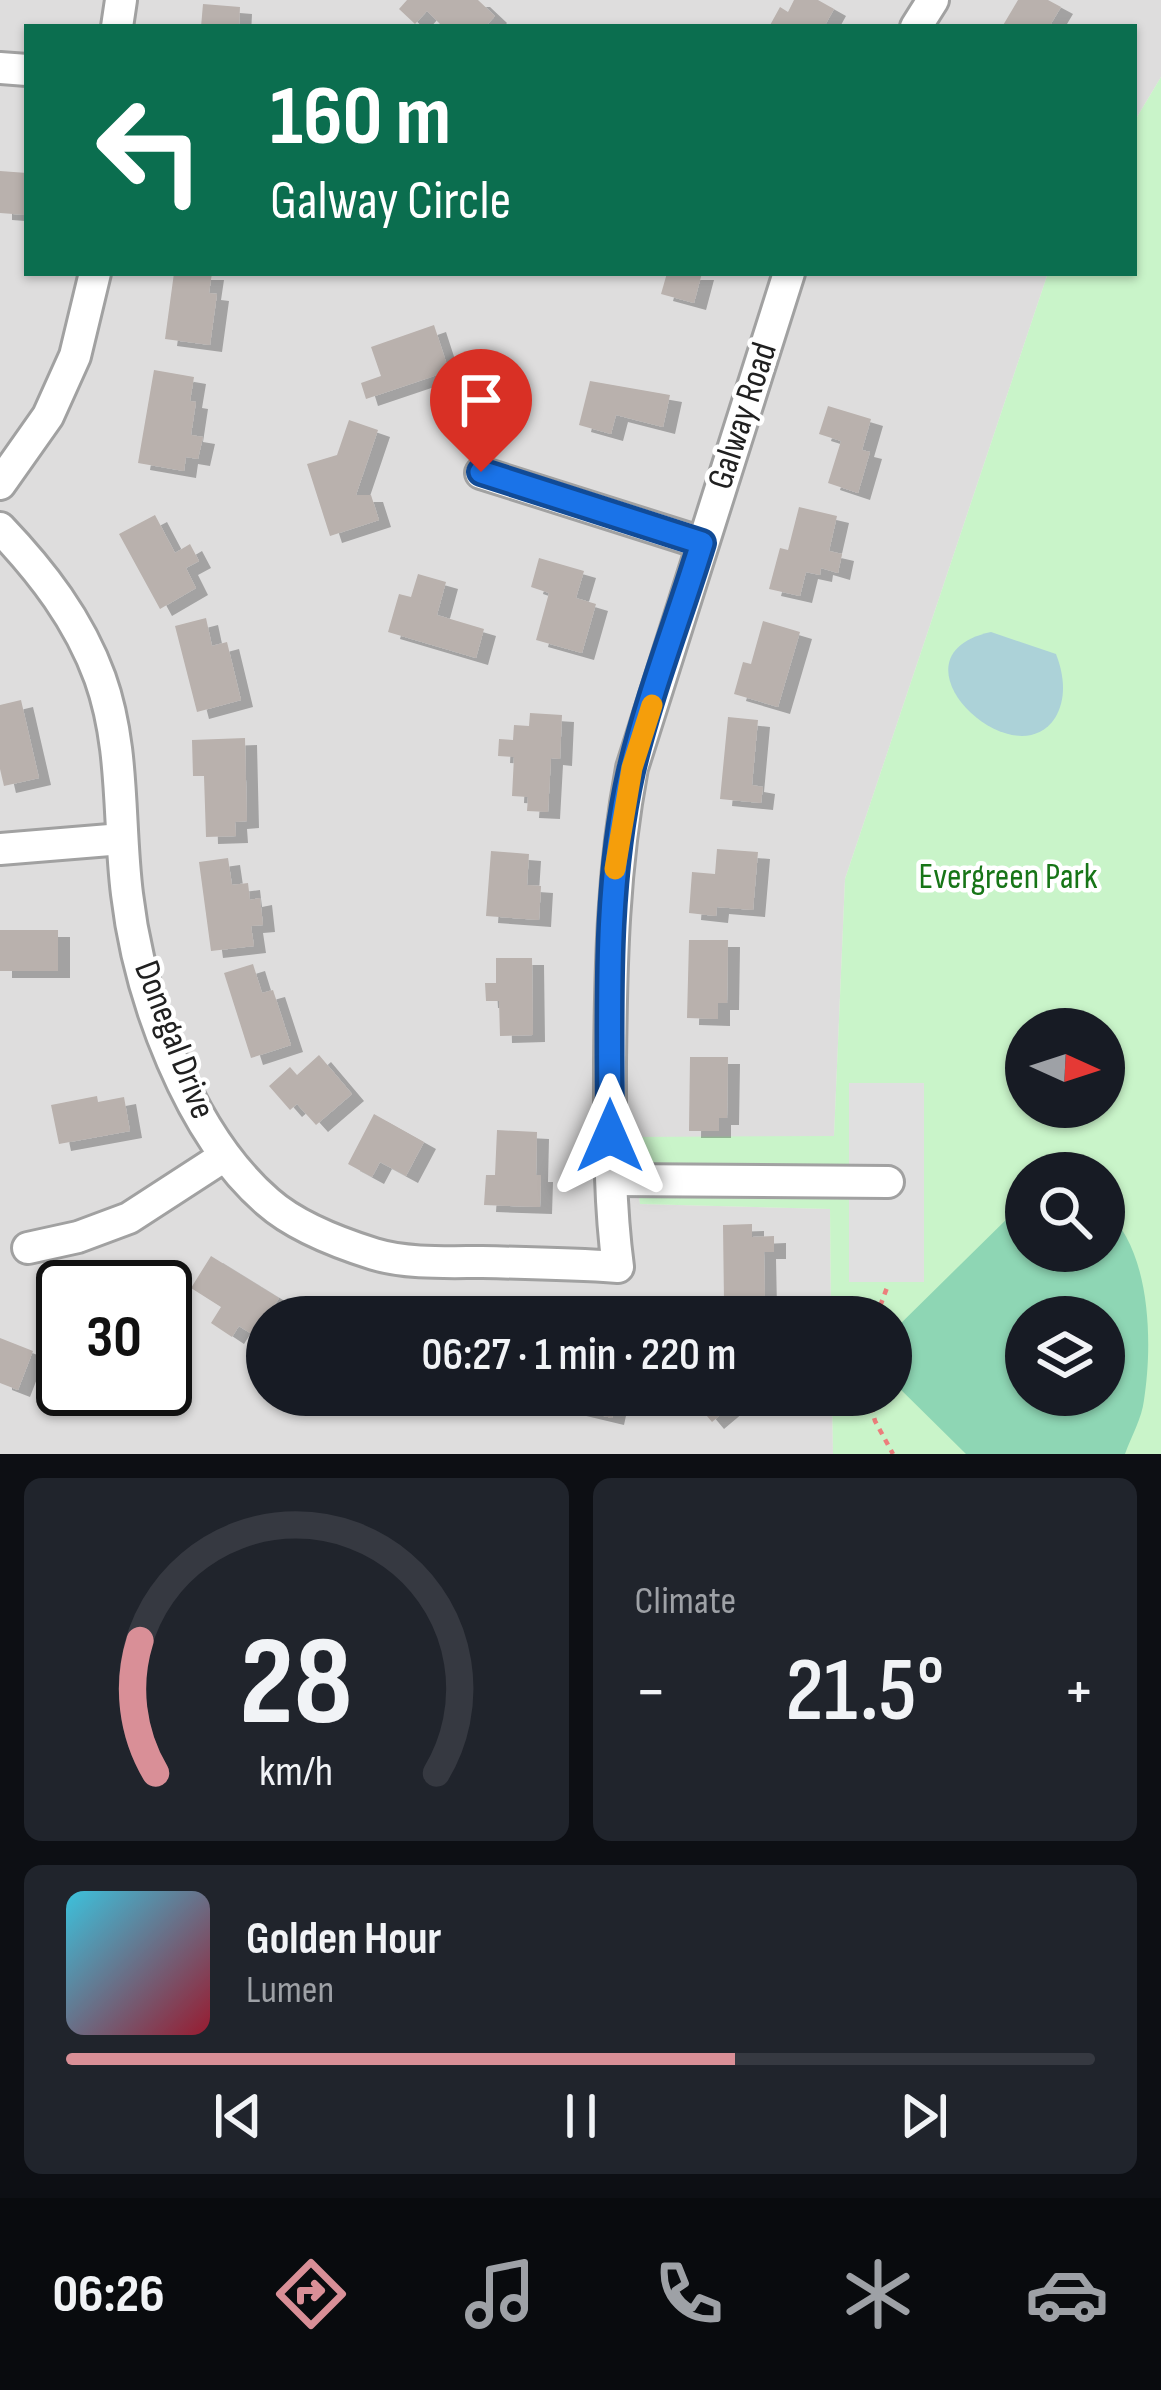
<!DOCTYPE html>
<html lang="en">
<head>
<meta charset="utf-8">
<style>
	body { margin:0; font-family:"Sofia Sans Condensed",sans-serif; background:#20242c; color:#f1f3f6; height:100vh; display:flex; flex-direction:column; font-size:45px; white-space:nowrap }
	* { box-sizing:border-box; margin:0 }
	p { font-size:39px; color:#9ea1a6 }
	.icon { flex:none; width:66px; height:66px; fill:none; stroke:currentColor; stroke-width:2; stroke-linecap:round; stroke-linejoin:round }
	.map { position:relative; height:1454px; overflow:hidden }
	.drawer { display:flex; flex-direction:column; gap:24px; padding:24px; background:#0d0f14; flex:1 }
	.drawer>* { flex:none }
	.hud { position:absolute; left:24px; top:24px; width:1113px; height:252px; border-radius:0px; box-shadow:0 3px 9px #0004; background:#0b6e4f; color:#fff; overflow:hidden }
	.needle { width:78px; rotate:93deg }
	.tools { position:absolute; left:1005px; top:1008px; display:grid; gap:24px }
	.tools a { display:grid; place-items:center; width:120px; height:120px; border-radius:50%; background:#171b24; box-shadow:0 3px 9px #0004; font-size:60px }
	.speed { position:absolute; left:36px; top:1260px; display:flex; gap:24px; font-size:60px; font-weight:700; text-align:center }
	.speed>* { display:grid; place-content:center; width:156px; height:156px; border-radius:50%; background:#171b24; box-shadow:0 3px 9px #0004; line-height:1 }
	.speed .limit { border:6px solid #111; border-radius:18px; background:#fff; color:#111 }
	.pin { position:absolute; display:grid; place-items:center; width:102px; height:102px; color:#fff; margin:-123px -51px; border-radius:50% 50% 50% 0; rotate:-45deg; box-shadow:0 0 12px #0007 }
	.pin .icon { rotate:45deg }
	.me { position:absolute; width:132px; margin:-66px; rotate:0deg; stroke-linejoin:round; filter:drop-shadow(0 0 9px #0008) }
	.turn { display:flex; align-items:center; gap:42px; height:252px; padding:0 48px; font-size:54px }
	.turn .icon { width:156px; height:156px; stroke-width:2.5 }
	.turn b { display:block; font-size:84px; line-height:102px }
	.big { font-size:90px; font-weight:600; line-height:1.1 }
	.drawer .widget { flex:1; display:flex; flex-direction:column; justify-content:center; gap:18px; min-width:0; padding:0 42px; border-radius:18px; background:#20242c }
	.drawer .dial { align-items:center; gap:0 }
	.dial svg { height:312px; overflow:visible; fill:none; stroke:#363941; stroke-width:7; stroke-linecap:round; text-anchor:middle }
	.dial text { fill:#f1f3f6; stroke:none }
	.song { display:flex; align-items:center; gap:36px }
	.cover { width:144px; height:144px; border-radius:18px; background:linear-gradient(135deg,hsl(190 70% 55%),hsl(350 70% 35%)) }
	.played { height:12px; border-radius:6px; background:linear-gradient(90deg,#d98f97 65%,#363941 65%) }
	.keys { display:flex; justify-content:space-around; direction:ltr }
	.heat { display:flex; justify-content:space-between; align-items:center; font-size:66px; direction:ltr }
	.drawer .tiles { flex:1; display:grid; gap:24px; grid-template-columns:1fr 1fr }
	.widget:last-child { grid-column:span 2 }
	.trip { position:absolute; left:246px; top:1296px; width:666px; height:120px; border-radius:60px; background:#171b24; box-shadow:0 3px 9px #0004; font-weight:600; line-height:120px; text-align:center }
	.menu { display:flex; height:192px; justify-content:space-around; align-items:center; background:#090b0e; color:#9ea1a6 }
	.menu .icon { width:84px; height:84px }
	.menu .selected { color:#d98f97 }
	.menu b { font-size:54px; color:#f1f3f6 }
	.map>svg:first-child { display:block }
</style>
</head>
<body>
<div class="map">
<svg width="1161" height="1454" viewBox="0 0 1161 1454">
	<defs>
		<filter id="shadow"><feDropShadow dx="12" dy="7" stdDeviation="0" flood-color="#0004"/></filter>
	</defs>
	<rect width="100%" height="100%" fill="#efece7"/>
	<!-- residential -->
	<path fill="#dedddd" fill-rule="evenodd" d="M0 0H1161V77L1134 122V27H27V273H1048L845 879 834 1137H632L640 1204 830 1209 831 1317H267V1395H832L833 1454H0ZM63 1287H165V1389H63Z"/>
	<!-- park -->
	<path fill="#c9f4c9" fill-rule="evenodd" d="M1161 77V1454H833L832 1395H891V1317H831L830 1209 640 1204 631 1137 834 1136 845 879 1048 273H1134V122ZM1026 1029H1104V1107H1026ZM1026 1173H1104V1251H1026ZM1026 1317H1104V1395H1026Z"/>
	<!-- pitch -->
	<path fill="#8ed6b4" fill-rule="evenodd" d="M1026 1200V1251H1104V1209C1151 1248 1153 1343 1144 1400 1142 1418 1131 1437 1125 1454H966L891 1380V1333ZM1026 1317H1104V1395H1026Z"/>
	<!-- parking -->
	<rect fill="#e0e0e0" x="849" y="1083" width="75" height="199"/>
	<!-- water -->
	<path fill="#acd2d8" d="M991 632 1056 654C1064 675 1067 698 1055 718 1013 782 881 656 991 632Z"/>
	<!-- building -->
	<g fill="#b9b1ad" filter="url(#shadow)">
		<path d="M407 0H478L495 16 485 27H443L427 11 415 24 399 9Z"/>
		<path d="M794 0H818L834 9 824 27H769L780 7 788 12Z"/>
		<path d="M1018 0H1048L1061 7 1049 27H1002Z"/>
		<path d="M203 4 240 7 239 27H201Z"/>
		<path d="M0 171 27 173V215L0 213Z"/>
		<path d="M174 273H212L209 293 217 294 210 345 165 339Z"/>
		<path d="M667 273H702L694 303 661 294Z"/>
		<path d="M434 325 449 371 366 399 361 383 381 376 371 347Z"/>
		<path d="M154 370 194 377 190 401 196 402 191 435 203 437 198 459 186 457 184 471 138 463Z"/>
		<path d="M590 381 670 395 663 427 616 415 611 434 579 425Z"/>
		<path d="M828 406 871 419 862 450 870 452 858 493 828 483 841 441 819 434Z"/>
		<path d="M349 420 378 430 356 495H371L379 520 330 536 307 464 337 455Z"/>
		<path d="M799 507 837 516 829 551 842 554 838 573 821 568 820 575 806 572 800 596 769 589 780 548 788 550Z"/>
		<path d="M155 515 175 553 190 544 199 561 186 568 196 588 160 609 119 534Z"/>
		<path d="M539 558 584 571 576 598 596 604 582 653 536 640 549 593 531 587Z"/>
		<path d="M418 574 446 582 437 615 484 629 476 658 388 632 399 594 411 597Z"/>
		<path d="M206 618 212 646 227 642 241 700 197 712 175 626Z"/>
		<path d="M763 621 800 632 778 707 734 694 743 662 751 664Z"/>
		<path d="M21 700 39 778 4 786 0 769V705Z"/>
		<path d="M530 713 562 715 560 759 551 758 548 812 527 811 528 797 512 796 514 757 498 756 499 739 513 740 514 725 529 726Z"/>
		<path d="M728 717 758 720 752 785 763 787 761 803 720 799Z"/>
		<path d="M245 738 247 821 235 822 236 836 206 837 204 776H193L192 740Z"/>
		<path d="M717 849 758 852 753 910 717 907 716 916 689 913 692 872 715 874Z"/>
		<path d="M491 851 529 854 527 885 541 886 539 920 486 916Z"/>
		<path d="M228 858 232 885 248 883 250 900 260 898 263 925 251 926 254 946 211 951 199 862Z"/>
		<rect x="0" y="930" width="58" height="41"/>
		<path d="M689 940H728L727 1003H718V1019L687 1018Z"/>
		<path d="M496 958H532L533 1035 500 1036 499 1001H486L485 983H496Z"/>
		<path d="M253 964 262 993 273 990 291 1045 251 1058 224 973Z"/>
		<path d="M319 1055 352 1094 316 1125 297 1104 290 1110 269 1086 290 1067 297 1075Z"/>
		<path d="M690 1057H728L727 1118H719V1131H689Z"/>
		<path d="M97 1096 98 1102 124 1097 130 1131 59 1144 51 1105Z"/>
		<path d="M374 1114 424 1142 406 1176 380 1162 372 1177 348 1164Z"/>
		<path d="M497 1130 537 1132 536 1175H541L540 1207 484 1205 486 1175H495Z"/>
		<path d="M752 1224V1237L774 1236V1252H764L765 1301 724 1302 723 1225Z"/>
		<path d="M211 1256 279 1298 255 1336 239 1326 232 1337 211 1323 221 1307 191 1288Z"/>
		<path d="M0 1338 33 1351 18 1390 0 1383Z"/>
		<path d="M558 1395H617L612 1418 566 1407 567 1399Z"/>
		<path d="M673 1395H744L712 1422 691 1397 682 1406Z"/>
	</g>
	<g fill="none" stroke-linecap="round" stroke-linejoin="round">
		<!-- minor casing -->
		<g stroke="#a1a1a1" stroke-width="36">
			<g id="minor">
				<path d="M117 27 121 0"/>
				<path d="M916 27 933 0"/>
				<path d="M0 68 27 70"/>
				<path d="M481 473 702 543"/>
				<path d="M0 484 48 416 75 356 95 273"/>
				<path d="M0 528C42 572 79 620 100 678 125 748 118 822 127 894 139 997 189 1134 268 1202 295 1226 339 1243 374 1254 407 1264 447 1262 482 1262 528 1263 573 1264 618 1267 609 1200 610 1131 610 1063 611 962 613 869 632 768L789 273"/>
				<path d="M0 849 122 839"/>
				<path d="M612 1180 888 1182"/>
				<path d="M28 1248 78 1237 129 1218 223 1157"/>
			</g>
		</g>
		<!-- path -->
		<g stroke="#ec7e7c" stroke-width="4.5" stroke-dasharray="6 6" stroke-linecap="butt">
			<path d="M876 1317 888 1285"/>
			<path d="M868 1395 875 1421 893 1454"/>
		</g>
		<!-- minor -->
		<use href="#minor" stroke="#fff" stroke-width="30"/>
	</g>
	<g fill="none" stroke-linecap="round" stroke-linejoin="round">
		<!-- route casing -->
		<g stroke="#114b97" stroke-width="30">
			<path id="route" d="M481 472 702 543C679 618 649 694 631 771 604 890 610 1015 610 1136"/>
		</g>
		<!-- route -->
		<use href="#route" stroke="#1a73e8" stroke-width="21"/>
		<!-- slow -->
		<path stroke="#f59e0b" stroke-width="21" d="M615 869 632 768 652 705"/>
	</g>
	<g text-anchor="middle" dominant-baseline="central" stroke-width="9" stroke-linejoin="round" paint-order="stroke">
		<!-- street labels -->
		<g font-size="36" fill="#202020" stroke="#fff">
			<text transform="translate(743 416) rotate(-72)">Galway Road</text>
			<text transform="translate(174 1040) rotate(69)">Donegal Drive</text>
		</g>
		<!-- park labels -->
		<g font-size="36" fill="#177517" stroke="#fff">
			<text x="1008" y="877">Evergreen Park</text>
		</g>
	</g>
</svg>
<div class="tools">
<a><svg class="needle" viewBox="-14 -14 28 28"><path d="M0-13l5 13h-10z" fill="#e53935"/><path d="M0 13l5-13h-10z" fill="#9ea1a6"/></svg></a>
<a><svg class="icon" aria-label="search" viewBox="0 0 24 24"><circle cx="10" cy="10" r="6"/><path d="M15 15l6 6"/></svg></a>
<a><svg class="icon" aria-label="layers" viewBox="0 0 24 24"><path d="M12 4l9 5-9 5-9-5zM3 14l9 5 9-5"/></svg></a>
</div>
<div class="speed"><div class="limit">30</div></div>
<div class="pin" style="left:481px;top:472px;background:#d93025"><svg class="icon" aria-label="arrive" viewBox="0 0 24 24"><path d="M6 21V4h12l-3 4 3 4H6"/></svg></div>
<svg class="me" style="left:610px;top:1136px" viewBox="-20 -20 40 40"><path d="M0-17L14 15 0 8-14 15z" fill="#1a73e8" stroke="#fff" stroke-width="4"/></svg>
<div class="trip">06:27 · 1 min · 220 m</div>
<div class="hud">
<div class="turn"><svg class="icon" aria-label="left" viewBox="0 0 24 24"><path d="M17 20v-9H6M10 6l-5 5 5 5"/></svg><div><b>160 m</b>Galway Circle</div></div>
</div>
</div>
<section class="drawer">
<div class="tiles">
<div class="widget dial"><svg viewBox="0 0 100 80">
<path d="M14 69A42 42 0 1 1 86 69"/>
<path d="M14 69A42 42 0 0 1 10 35" stroke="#d98f97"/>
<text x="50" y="56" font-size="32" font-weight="700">28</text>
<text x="50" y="72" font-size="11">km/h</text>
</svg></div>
<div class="widget"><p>Climate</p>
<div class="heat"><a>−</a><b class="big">21.5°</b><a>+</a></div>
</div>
<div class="widget">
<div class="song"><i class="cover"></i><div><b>Golden Hour</b><p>Lumen</p></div></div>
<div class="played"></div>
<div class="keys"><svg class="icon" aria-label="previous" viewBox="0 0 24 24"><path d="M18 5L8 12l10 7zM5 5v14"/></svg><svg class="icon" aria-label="pause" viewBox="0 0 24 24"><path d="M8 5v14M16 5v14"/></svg><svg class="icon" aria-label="next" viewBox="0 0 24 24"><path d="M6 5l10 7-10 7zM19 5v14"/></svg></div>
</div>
</div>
</section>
<nav class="menu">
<b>06:26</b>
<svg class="icon selected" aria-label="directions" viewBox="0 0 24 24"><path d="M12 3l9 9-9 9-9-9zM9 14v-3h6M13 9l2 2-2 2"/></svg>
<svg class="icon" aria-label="music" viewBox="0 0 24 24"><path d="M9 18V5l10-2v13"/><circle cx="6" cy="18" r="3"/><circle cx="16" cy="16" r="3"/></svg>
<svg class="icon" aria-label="phone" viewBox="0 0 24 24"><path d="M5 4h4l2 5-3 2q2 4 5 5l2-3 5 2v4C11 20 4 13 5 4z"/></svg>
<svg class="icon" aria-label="climate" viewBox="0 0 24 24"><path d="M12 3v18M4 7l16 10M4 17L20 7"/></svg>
<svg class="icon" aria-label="car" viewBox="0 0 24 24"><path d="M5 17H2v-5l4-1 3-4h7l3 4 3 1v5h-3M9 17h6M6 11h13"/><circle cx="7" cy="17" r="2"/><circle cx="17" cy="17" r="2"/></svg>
</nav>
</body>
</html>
